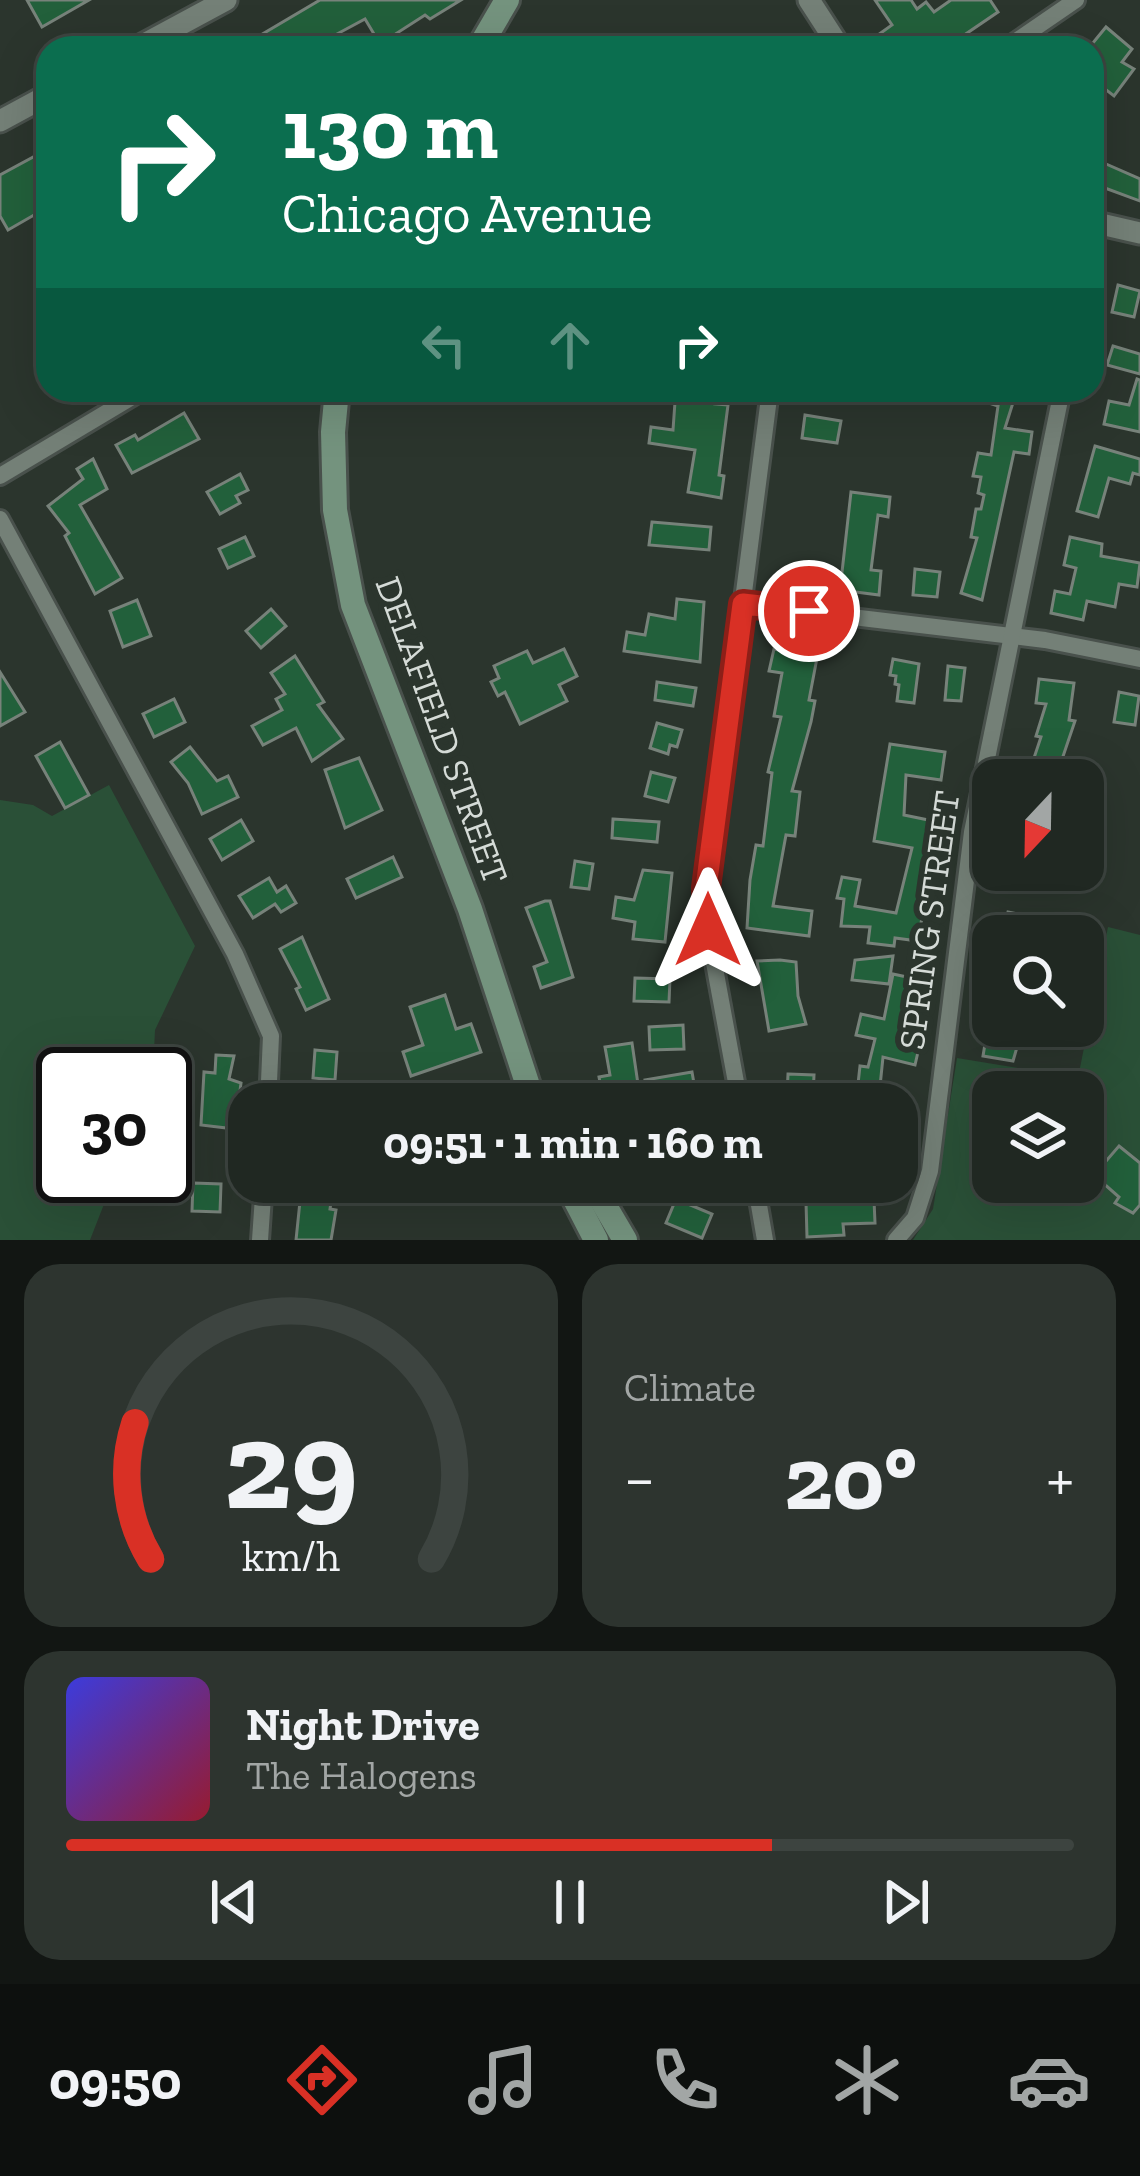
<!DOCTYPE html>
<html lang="en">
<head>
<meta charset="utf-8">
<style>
	body { margin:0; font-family:"Zilla Slab",serif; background:#2d342f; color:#f1f3f6; height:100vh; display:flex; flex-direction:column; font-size:45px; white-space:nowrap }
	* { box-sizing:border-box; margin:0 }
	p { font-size:39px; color:#a2a6a5 }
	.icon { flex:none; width:66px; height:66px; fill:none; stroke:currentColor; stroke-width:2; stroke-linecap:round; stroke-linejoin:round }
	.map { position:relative; height:1240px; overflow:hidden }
	.drawer { display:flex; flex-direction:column; gap:24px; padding:24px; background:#121613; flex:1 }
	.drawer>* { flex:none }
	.guide { position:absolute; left:36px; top:36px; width:1068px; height:366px; border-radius:36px; box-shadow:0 12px 48px #0002,0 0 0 3px #3d4440; background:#0b6e4f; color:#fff; overflow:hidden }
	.needle { width:78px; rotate:202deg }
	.fabs { position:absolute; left:972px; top:759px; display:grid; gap:24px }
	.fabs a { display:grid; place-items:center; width:132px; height:132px; border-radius:24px; background:#202822; box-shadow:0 12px 48px #0002,0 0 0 3px #3d4440; font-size:60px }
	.speed { position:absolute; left:36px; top:1047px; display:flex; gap:24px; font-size:60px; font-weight:700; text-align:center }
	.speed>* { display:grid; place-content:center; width:156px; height:156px; border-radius:50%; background:#202822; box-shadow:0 12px 48px #0002,0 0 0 3px #3d4440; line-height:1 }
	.speed .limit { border:6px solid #111; border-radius:18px; background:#fff; color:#111 }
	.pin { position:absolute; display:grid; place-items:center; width:102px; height:102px; color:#fff; margin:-51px; border:6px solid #fff; border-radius:50%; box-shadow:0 3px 12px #0007 }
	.me { position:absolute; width:132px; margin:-66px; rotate:0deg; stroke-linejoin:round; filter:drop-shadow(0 0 9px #0008) }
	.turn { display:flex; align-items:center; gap:42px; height:252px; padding:0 48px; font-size:54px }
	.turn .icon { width:156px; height:156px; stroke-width:2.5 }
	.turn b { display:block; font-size:84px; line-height:102px }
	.lanes { display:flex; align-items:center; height:114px; padding:0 48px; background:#0003; justify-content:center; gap:60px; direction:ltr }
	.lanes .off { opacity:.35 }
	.big { font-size:90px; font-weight:700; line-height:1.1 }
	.drawer .tile { flex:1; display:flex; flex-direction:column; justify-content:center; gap:18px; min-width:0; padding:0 42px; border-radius:36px; background:#2d342f }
	.drawer .dial { align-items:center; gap:0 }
	.dial svg { height:312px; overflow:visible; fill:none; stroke:#3d4440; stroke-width:7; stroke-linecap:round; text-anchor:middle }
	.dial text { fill:#f1f3f6; stroke:none }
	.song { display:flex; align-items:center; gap:36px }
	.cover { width:144px; height:144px; border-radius:18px; background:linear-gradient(135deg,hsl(240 70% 55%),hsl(350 70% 35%)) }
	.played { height:12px; border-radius:6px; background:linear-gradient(90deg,#d93025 70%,#3d4440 70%) }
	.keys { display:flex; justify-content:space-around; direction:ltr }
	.heat { display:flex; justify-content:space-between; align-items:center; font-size:66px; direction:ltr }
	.drawer .tiles { flex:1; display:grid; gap:24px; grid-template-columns:1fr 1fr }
	.tile:last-child { grid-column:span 2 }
	.trip { position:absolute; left:228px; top:1083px; width:690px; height:120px; border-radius:36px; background:#202822; box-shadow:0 12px 48px #0002,0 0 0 3px #3d4440; font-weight:700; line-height:120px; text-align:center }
	.tab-bar { display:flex; height:192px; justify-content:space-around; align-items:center; background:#0d100e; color:#a2a6a5 }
	.tab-bar .icon { width:84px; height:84px }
	.tab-bar .current { color:#d93025 }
	.tab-bar b { font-size:54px; color:#f1f3f6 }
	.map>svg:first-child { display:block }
</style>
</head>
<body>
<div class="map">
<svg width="1140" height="1240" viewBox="0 0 1140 1240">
	<rect width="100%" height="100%" fill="#2b352d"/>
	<!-- green -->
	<g fill="#2a5037" fill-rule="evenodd">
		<path d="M109 785 195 946 155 1030 153 1074H63V1176H115L90 1240H0V800L33 805 52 816Z"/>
		<path d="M1108 927 1140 935V1240H913L933 1209 957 1058 1078 1078ZM993 1092H1083V1182H993Z"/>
	</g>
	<!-- building -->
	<g fill="#22603b" stroke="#77827a" stroke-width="3">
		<path d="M27 0H89L42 27Z"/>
		<path d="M320 0H461L430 19 425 15 380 44 365 19 324 41 328 48H258L254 39Z"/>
		<path d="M875 0H911L917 9 926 2 934 12 951 0H990L998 12 954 42 958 48H886L878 35 892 25Z"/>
		<path d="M1106 27 1132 49 1122 62 1134 69 1114 96 1092 79V44Z"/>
		<path d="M48 149V207L8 230 0 216V175Z"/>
		<path d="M1097 160 1140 179V201L1105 188 1099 208 1092 207V175Z"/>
		<path d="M1118 285 1140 291 1134 317 1112 312Z"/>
		<path d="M1113 346 1140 354V374L1107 365Z"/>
		<path d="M1137 379 1140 380V432L1104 424 1109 401 1129 405Z"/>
		<path d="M990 390H1017L1005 428 1032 432 1029 454 1014 452 982 600 961 593 977 538 971 537 976 509H981L984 495 978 493 981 477 973 476 978 453 991 455 998 406 986 402Z"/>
		<path d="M693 398 716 400 715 404 728 405 719 475 724 476 721 498 688 492 695 450 649 443 651 427 673 430 675 402 693 403Z"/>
		<path d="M184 413 199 439 132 473 116 445 135 435 138 440Z"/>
		<path d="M805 415 841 421 837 443 802 438Z"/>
		<path d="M1095 446 1140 459V475L1133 473 1130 484 1109 478 1098 517 1077 511Z"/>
		<path d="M93 459 107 489 80 505 122 578 95 594 65 536 69 533 48 506 83 479 77 469Z"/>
		<path d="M240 474 248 490 236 496 240 503 220 514 207 492Z"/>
		<path d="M851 492 890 497 888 517 878 515 871 570 881 571 879 595 840 590Z"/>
		<path d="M652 522 711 527 709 550 649 545Z"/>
		<path d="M245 537 254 556 228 568 219 549Z"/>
		<path d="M1070 537 1102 544 1101 556 1140 563 1137 587 1119 584 1115 607 1087 601 1083 620 1051 613 1055 591 1070 594 1076 568 1064 565Z"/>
		<path d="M915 569 940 572 937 597 913 595Z"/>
		<path d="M677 599 704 602 700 662 624 651 627 632 645 635 649 614 675 619Z"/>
		<path d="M137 600 151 636 123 647 110 611Z"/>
		<path d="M271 609 286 626 261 648 246 631Z"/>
		<path d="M564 649 577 676 559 685 567 701 520 724 505 692 498 696 491 682 499 678 494 666 527 651 533 663Z"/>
		<path d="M774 649 817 658 809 700 815 701 811 722 792 791 800 792 795 836 786 835 773 906 812 911 809 936 747 928 750 880 756 845 763 846 772 773 768 772 781 717 774 716 782 673 769 671Z"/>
		<path d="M295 656 324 702 318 705 343 739 312 761 296 728 263 745 252 726 282 710 276 699 285 694 271 673Z"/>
		<path d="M893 659 919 664 914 703 897 701 899 685 895 684 896 676 890 675Z"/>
		<path d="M948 666 965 668 961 701 945 700Z"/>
		<path d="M0 672 25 712 0 726Z"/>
		<path d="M1039 679 1074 683 1069 720 1075 721 1055 780 1028 776 1041 737 1036 736 1046 704 1036 703Z"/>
		<path d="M657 682 696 688 693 706 655 700Z"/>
		<path d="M1119 692 1139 696 1135 725 1114 722Z"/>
		<path d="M174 699 185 722 154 737 143 714Z"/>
		<path d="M657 723 682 730 677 747 670 745 668 754 650 748Z"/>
		<path d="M60 742 89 795 65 808 36 756Z"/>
		<path d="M890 744 945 752 941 780 906 775 904 815 938 822 918 941 895 938 894 946 868 943 870 927 841 926 844 899 837 898 842 877 860 880 855 906 896 913 912 848 874 841Z"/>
		<path d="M190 747 217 781 228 776 238 797 202 814 188 783 171 762Z"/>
		<path d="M359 758 382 810 345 828 325 770Z"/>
		<path d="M651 772 675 778 668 802 645 796Z"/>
		<path d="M613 819 659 822 657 842 612 838Z"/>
		<path d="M241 820 253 841 222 860 210 839Z"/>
		<path d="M393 857 402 877 356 898 347 879Z"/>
		<path d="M575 861 593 864 589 889 571 887Z"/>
		<path d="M643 870 672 873 665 942 633 939 635 922 613 918 616 897 634 900Z"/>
		<path d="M269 878 277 892 286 886 296 903 281 912 275 904 253 918 239 896Z"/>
		<path d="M545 901H550L573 977 541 988 534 967 547 962 526 908Z"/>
		<path d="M1008 912 1038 918 1034 936 1003 933Z"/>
		<path d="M302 937 329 999 306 1010 296 989 300 987 280 949Z"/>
		<path d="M893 956 889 984 852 980 855 960Z"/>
		<path d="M780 960 796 962 798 996 806 1024 769 1031 757 961Z"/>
		<path d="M893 974 916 979 903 1039 920 1043 915 1065 883 1057 879 1096 857 1093 860 1066 868 1067 875 1039 856 1035 861 1014 884 1019Z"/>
		<path d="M635 978 670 979 669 1002 634 1001Z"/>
		<path d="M445 995 456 1029 471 1024 481 1052 411 1076 403 1052 423 1045 410 1007Z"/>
		<path d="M683 1025 684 1049 650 1050 649 1027Z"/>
		<path d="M987 1032 1020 1037 1013 1061 983 1056Z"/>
		<path d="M632 1043 639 1091 603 1098 599 1077 610 1075 605 1047Z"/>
		<path d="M315 1050 337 1052 335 1080 313 1078Z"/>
		<path d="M216 1055 234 1056 229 1079 241 1083 235 1129 201 1125 204 1072 215 1073Z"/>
		<path d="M692 1072 696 1095 649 1103 645 1080Z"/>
		<path d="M788 1074 814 1075 813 1097 787 1096Z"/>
		<path d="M1119 1146 1140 1163V1205L1133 1213 1115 1203 1119 1197 1094 1175Z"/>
		<path d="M302 1182H334L330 1209 336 1210 331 1240H296Z"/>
		<path d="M193 1183 221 1184 220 1212 192 1211Z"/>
		<path d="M676 1199 712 1214 702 1238 666 1223Z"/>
		<path d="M874 1200 875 1223 843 1224 844 1235 807 1237 806 1202Z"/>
	</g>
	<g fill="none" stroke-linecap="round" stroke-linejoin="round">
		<!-- minor casing -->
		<g stroke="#49514c" stroke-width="22">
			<g id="minor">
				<path d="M1006 48 1076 0"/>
				<path d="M1092 246 1097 223"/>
				<path d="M0 476 144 390"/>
				<path d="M0 519 235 954 271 1036 268 1104"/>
				<path d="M743 604 1045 640 1140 659"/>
				<path d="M740 1104 708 930 706 888 770 390"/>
				<path d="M755 1182 765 1240"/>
				<path d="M260 1240 264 1182"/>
				<path d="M896 1240 915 1218 930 1171 972 832 1062 390"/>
			</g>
		</g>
		<!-- tertiary casing -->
		<g stroke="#49514c" stroke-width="27">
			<g id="tertiary">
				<path d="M809 0 840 48"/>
				<path d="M137 48 226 0"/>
				<path d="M0 121 48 95"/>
				<path d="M1092 222 1140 233"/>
			</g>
		</g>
		<!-- secondary casing -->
		<g stroke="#49514c" stroke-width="30">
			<g id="secondary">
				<path d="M479 48 507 0"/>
				<path d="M337 390 333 432 335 510 353 605 470 909 534 1104"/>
				<path d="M566 1182 596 1240"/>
				<path d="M591 1182 625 1240"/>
			</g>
		</g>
		<!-- minor -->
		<use href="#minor" stroke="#748077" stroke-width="16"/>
		<!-- tertiary -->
		<use href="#tertiary" stroke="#748077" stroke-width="21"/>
		<!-- secondary -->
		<use href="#secondary" stroke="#74937e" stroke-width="24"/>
	</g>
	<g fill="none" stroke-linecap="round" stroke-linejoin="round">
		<!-- route casing -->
		<g stroke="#8d1f18" stroke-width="30">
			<path id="route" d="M708 930 706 888 743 604 809 611"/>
		</g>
		<!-- route -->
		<use href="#route" stroke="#d93025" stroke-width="21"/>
	</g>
	<g text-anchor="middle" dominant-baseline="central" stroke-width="12" stroke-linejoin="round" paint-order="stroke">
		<!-- street labels -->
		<g font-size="36" fill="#d5dbd7" stroke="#2b352d">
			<text transform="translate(442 730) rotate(70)">DELAFIELD STREET</text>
			<text transform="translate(929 920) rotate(-82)">SPRING STREET</text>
		</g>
	</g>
</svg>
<div class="fabs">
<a><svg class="needle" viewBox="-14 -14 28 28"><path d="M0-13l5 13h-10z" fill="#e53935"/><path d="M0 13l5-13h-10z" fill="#a2a6a5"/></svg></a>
<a><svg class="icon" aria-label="search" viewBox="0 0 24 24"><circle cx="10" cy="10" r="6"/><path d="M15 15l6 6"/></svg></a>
<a><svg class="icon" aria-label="layers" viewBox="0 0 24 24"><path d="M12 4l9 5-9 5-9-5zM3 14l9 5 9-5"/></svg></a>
</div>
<div class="speed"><div class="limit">30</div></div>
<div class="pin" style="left:809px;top:611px;background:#d93025"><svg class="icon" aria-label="arrive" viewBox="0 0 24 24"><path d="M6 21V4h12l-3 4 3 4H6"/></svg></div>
<svg class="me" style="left:708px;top:930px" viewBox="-20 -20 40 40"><path d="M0-17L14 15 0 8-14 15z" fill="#d93025" stroke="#fff" stroke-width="4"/></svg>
<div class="trip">09:51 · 1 min · 160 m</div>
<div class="guide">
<div class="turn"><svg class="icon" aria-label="right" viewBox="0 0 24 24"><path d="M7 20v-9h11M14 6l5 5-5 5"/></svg><div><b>130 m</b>Chicago Avenue</div></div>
<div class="lanes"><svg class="icon off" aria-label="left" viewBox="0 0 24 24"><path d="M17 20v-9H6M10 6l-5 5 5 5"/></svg><svg class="icon off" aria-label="ahead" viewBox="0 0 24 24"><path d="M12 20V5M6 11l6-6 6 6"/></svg><svg class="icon" aria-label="right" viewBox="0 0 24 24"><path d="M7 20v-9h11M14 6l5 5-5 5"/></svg></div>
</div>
</div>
<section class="drawer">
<div class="tiles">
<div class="tile dial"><svg viewBox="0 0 100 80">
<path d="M14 69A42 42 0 1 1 86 69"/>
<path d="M14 69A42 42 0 0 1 10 34" stroke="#d93025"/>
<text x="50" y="56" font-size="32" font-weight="700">29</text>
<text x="50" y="72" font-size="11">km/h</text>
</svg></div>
<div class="tile"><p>Climate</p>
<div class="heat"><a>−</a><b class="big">20°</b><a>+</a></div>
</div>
<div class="tile">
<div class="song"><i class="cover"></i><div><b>Night Drive</b><p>The Halogens</p></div></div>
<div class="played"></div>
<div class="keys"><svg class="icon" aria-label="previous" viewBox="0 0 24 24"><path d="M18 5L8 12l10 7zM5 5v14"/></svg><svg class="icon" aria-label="pause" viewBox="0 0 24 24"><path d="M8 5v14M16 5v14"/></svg><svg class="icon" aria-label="next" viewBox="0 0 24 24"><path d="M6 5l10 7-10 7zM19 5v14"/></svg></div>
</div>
</div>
</section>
<nav class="tab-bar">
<b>09:50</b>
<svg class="icon current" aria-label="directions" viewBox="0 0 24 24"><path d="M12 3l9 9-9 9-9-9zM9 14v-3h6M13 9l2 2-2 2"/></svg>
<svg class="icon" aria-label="music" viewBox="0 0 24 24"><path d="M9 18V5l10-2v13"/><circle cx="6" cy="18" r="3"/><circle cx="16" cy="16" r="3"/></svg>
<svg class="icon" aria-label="phone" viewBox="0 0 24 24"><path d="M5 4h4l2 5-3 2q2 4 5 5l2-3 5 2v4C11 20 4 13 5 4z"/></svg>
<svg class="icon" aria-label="climate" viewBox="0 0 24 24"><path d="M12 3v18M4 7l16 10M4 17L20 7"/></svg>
<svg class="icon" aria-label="car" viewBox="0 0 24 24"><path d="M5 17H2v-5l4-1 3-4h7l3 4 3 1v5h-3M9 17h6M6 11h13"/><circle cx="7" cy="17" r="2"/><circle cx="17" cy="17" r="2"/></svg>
</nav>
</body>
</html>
